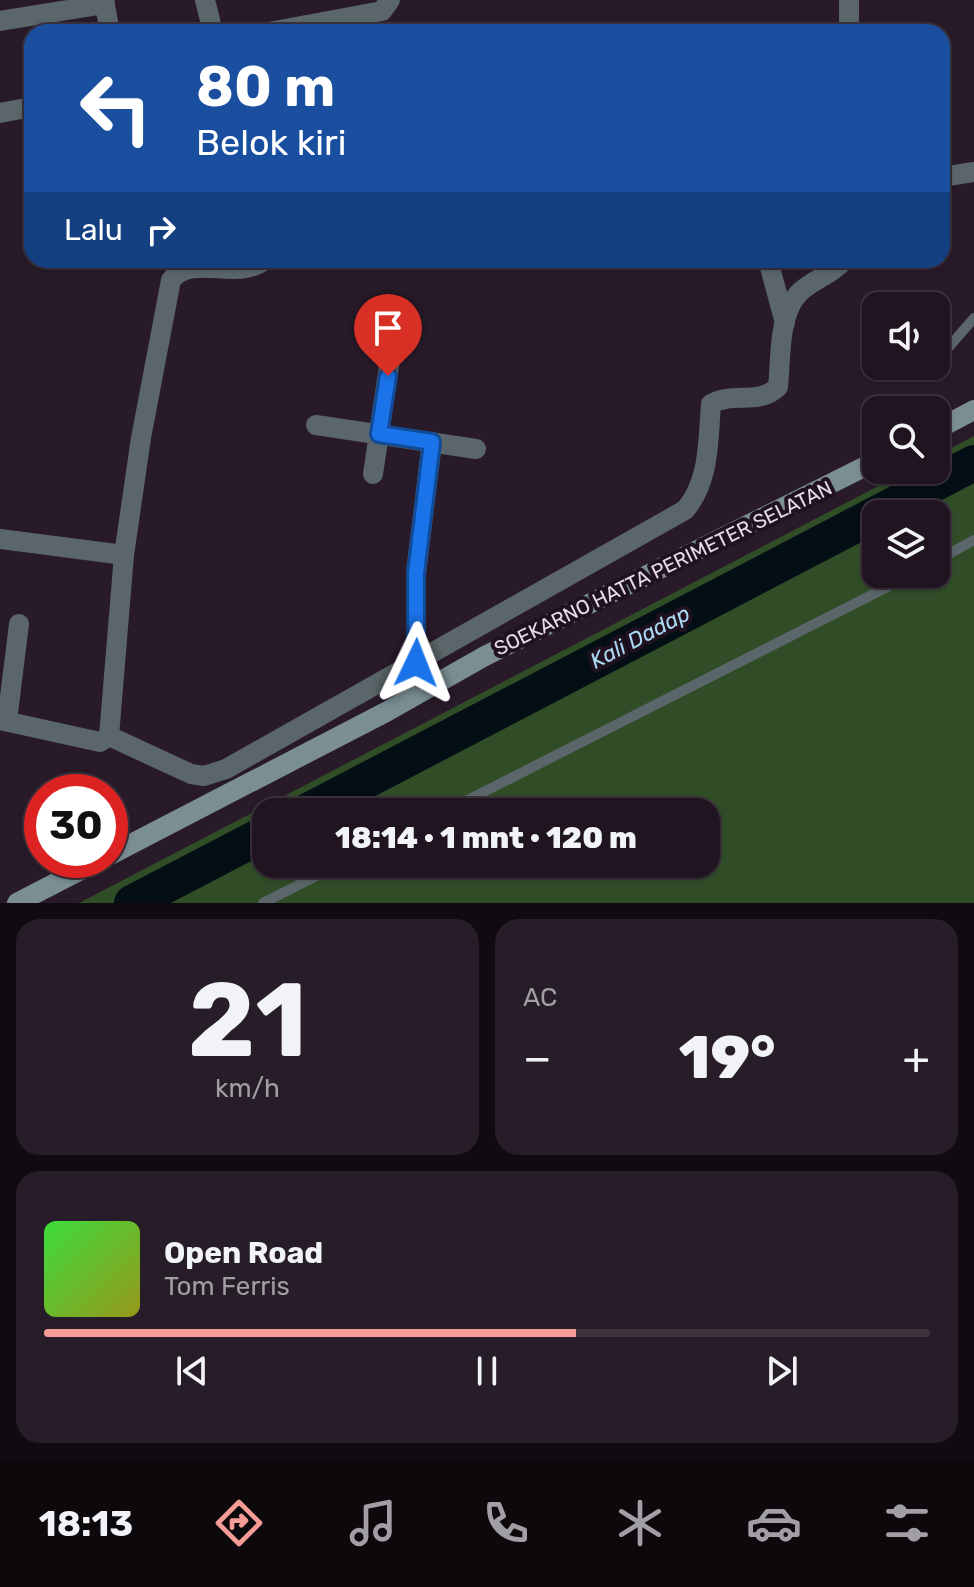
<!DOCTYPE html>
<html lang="id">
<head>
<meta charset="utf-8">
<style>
	body { margin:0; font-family:Rubik,sans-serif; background:#271d28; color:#f1f3f6; height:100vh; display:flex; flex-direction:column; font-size:30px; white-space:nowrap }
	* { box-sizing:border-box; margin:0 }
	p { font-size:26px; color:#a19ea4 }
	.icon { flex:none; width:44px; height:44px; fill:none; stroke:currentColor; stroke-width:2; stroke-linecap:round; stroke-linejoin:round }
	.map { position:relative; height:903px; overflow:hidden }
	.sheet { display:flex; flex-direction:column; gap:16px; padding:16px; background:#110b11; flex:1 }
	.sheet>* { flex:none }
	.banner { position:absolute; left:24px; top:24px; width:926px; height:244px; border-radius:24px; box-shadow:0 2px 6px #0004,0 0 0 2px #3c333d; background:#1a4fa0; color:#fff; overflow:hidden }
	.controls { position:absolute; left:862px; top:292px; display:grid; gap:16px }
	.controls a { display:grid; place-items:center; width:88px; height:88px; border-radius:16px; background:#1f141f; box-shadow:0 2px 6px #0004,0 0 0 2px #3c333d; font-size:40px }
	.speed { position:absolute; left:24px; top:774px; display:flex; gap:16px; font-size:40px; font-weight:700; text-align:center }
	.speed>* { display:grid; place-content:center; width:104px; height:104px; border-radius:50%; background:#1f141f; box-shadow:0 2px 6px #0004,0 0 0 2px #3c333d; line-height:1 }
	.speed .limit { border:12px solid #d22; background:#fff; color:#111 }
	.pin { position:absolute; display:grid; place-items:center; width:68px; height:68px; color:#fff; margin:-82px -34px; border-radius:50% 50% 50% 0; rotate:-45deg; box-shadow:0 0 8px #0007 }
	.pin .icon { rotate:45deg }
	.me { position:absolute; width:88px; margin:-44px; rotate:2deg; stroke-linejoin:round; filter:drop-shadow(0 0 6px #0008) }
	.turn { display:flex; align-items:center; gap:28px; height:168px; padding:0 40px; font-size:36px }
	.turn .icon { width:104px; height:104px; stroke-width:2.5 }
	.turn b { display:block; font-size:56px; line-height:68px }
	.then { display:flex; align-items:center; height:76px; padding:0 40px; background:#0003; gap:16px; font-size:30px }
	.big { font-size:60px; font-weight:800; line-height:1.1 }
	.sheet .card { flex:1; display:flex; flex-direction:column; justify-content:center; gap:12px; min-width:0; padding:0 28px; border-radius:24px; background:#271d28 }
	.sheet .dial { align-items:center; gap:0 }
	.dial b { font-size:104px; line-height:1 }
	.song { display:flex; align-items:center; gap:24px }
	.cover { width:96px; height:96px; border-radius:12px; background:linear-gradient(135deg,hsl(120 70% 55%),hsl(60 70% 35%)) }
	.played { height:8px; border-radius:4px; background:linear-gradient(90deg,#f59c96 60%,#3c333d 60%) }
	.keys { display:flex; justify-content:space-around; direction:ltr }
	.heat { display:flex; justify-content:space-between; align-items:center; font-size:44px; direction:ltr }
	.sheet .tiles { flex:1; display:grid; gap:16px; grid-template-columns:1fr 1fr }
	.card:last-child { grid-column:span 2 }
	.trip { position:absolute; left:252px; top:798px; width:468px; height:80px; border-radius:24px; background:#1f141f; box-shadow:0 2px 6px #0004,0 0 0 2px #3c333d; font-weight:800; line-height:80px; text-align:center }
	.tabs { display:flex; height:128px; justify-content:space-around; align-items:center; background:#0c080c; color:#a19ea4 }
	.tabs .icon { width:56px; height:56px }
	.tabs .on { color:#f59c96 }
	.tabs b { font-size:36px; color:#f1f3f6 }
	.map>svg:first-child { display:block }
</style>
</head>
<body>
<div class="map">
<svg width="974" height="903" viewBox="0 0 974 903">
	<rect width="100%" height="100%" fill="#291a29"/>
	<!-- green -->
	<path fill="#314d28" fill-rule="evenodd" d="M974 436V903H79L909 470H936V456ZM876 514H936V574H876ZM266 812H706V864H266Z"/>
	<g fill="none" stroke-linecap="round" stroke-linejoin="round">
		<!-- river -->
		<g stroke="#030e15" stroke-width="36">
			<path d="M306 812 974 463"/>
			<path d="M132 903 266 833"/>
		</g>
		<!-- service -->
		<g stroke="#5a6669" stroke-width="10">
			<path d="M948 348 974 318"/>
			<path d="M936 561 974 540"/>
			<path d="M444 812 913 574"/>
			<path d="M263 903 340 864"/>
		</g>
		<!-- minor -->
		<g stroke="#5a6669" stroke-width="20">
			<path d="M104 0 110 32"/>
			<path d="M205 0 213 32"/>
			<path d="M849 0V32"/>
			<path d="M0 21 105 4"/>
			<path d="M269 32 382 11 390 0"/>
			<path d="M0 113 32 107"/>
			<path d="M942 177 974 172"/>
			<path d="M768 260 785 323"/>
			<path d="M316 425 476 449"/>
			<path d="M373 474 396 319"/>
			<path d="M0 539 124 555"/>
			<path d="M416 663V573L432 442"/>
			<path d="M0 720 100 742 109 736 124 555 141 438 171 280C193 253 237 282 265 260"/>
			<path d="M7 721 19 624"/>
			<path d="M109 736 191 774 204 776 226 769 685 510C710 481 708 440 711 404 733 391 758 406 778 387 781 360 778 316 798 294 811 280 832 275 844 260"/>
		</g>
		<!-- secondary -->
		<g stroke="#7a8e93" stroke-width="20">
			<path d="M936 430 974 410"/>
			<path d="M110 855 386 712 485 656 876 461"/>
			<path d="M17 903 100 860"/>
		</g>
	</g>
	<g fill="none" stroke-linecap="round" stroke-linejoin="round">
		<!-- route casing -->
		<g stroke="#114b97" stroke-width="20">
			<path id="route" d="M388 376 379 434 432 442 416 573V663"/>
		</g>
		<!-- route -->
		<use href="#route" stroke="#1a73e8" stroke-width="14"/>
	</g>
	<g text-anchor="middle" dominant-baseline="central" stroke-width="8" stroke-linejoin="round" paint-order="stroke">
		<!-- street labels -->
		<g font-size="20" fill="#e5dbe5" stroke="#1f1120">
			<text transform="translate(663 568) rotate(-26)">SOEKARNO HATTA PERIMETER SELATAN</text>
		</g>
		<!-- water labels -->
		<g font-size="22" font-style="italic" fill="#abd8f1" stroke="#1f1120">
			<text transform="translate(640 637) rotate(-28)">Kali Dadap</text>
		</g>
	</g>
</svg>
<div class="controls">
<a><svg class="icon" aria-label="sound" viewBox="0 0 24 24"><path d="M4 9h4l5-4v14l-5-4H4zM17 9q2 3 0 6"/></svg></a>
<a><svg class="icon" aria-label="search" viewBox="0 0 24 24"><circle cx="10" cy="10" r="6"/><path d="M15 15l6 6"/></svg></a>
<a><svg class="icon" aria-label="layers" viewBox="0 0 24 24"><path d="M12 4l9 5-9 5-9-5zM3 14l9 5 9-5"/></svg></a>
</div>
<div class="speed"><div class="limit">30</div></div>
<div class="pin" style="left:388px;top:376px;background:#d93025"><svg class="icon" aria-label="arrive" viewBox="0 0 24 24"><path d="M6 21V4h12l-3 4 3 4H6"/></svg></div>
<svg class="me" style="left:416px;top:663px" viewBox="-20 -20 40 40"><path d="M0-17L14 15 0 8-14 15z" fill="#1a73e8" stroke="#fff" stroke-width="4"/></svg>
<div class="trip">18:14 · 1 mnt · 120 m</div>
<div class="banner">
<div class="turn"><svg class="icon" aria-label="left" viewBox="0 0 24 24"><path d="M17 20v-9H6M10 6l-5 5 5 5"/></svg><div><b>80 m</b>Belok kiri</div></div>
<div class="then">Lalu<svg class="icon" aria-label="right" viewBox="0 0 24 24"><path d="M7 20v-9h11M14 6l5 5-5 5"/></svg></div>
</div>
</div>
<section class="sheet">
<div class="tiles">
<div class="card dial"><b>21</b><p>km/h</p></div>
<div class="card"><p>AC</p>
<div class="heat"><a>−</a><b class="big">19°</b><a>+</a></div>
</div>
<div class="card">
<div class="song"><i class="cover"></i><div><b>Open Road</b><p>Tom Ferris</p></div></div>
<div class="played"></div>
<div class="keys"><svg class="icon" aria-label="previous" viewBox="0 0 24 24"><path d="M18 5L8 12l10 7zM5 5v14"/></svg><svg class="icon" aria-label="pause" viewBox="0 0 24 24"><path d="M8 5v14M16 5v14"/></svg><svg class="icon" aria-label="next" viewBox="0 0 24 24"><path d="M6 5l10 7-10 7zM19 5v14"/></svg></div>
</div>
</div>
</section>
<nav class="tabs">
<b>18:13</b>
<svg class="icon on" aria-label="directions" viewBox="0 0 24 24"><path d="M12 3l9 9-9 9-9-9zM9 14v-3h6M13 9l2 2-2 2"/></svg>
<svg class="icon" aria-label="music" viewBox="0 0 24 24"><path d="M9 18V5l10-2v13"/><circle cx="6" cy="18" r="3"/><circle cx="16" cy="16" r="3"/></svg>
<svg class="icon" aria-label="phone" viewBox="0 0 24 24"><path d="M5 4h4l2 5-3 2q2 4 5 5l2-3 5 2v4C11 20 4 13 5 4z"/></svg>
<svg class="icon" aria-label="climate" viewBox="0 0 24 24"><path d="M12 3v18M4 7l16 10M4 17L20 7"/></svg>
<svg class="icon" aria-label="car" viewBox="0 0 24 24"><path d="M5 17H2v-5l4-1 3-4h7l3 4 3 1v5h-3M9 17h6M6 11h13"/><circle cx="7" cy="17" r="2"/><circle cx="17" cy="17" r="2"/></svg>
<svg class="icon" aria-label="filters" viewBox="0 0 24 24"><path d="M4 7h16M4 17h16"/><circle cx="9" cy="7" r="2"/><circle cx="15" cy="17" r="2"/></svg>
</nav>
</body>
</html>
